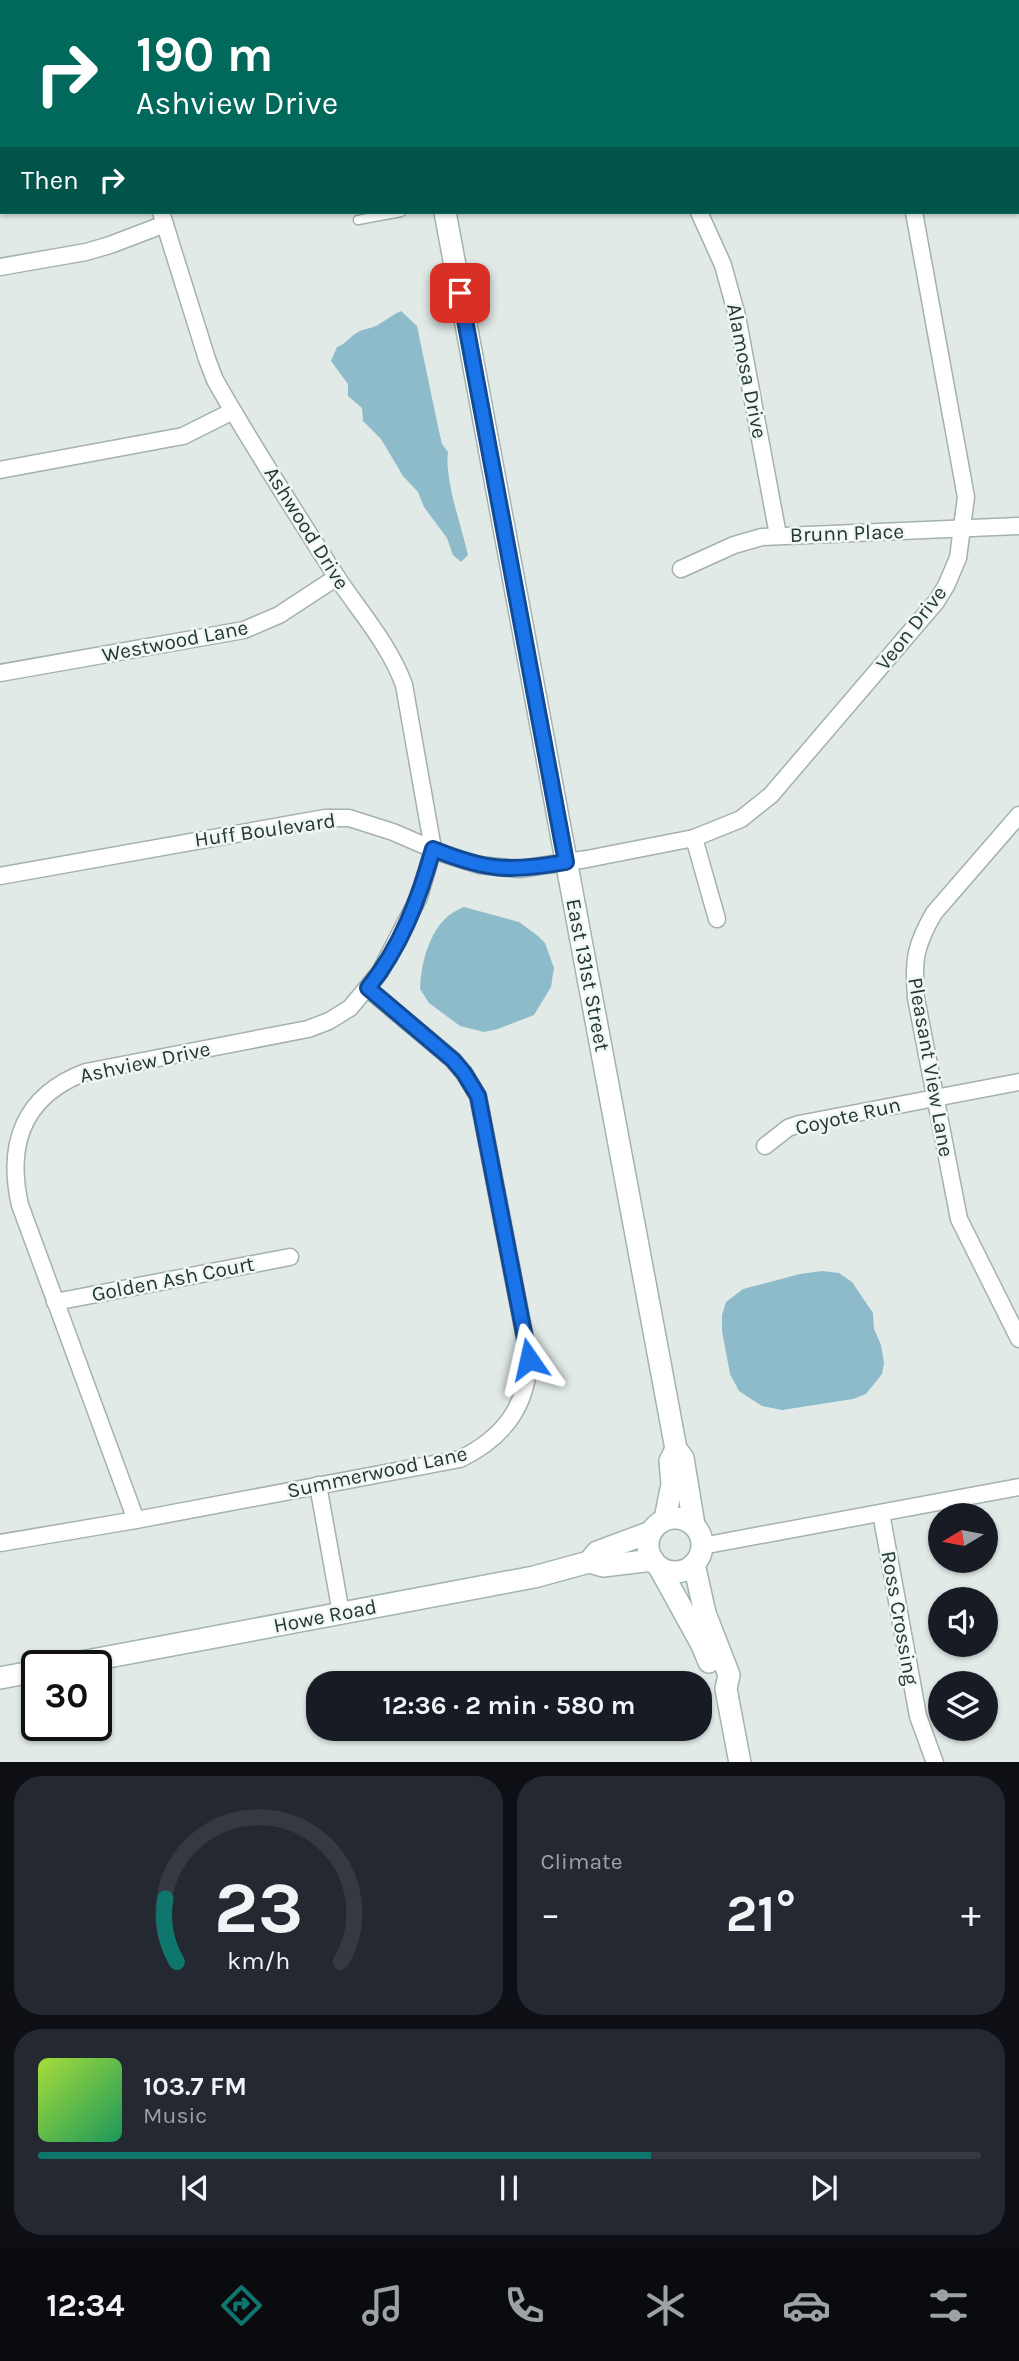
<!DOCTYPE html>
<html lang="en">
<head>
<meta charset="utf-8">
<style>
	body { margin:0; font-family:Karla,sans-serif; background:#242831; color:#f1f3f6; height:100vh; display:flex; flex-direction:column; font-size:26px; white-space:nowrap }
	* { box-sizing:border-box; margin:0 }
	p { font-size:23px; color:#9ea1a6 }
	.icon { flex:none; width:38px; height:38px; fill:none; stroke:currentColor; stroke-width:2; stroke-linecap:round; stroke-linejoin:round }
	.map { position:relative; height:1762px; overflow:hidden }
	.drawer { display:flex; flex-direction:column; gap:14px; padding:14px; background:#0d0f14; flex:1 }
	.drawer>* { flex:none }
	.hud { position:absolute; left:0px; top:0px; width:1020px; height:214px; box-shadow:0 2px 5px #0004; background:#00695c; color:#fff; overflow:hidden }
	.needle { width:46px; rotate:260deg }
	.buttons { position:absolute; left:928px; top:1503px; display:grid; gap:14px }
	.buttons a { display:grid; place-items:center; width:70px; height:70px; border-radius:50%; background:#171b24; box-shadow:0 2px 5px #0004; font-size:35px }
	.speed { position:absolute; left:21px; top:1650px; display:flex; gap:14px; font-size:35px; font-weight:700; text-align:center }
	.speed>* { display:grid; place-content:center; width:91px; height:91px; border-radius:50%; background:#171b24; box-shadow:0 2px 5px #0004; line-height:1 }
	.speed .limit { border:4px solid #111; border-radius:10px; background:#fff; color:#111 }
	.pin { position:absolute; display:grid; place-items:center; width:60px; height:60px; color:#fff; margin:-30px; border-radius:14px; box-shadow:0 4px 10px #0006 }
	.me { position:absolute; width:77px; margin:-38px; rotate:349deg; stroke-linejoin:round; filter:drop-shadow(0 0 5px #0008) }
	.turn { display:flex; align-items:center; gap:24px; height:147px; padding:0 21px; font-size:32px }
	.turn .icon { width:91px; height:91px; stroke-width:2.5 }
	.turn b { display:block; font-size:49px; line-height:60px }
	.then { display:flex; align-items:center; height:66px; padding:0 21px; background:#0003; gap:14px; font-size:26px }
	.big { font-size:52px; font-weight:700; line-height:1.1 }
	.drawer .card { flex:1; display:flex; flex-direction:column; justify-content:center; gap:10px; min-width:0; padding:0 24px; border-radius:28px; background:#242831 }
	.drawer .dial { align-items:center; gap:0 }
	.dial svg { height:182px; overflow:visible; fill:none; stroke:#363941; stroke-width:7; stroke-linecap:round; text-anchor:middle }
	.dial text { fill:#f1f3f6; stroke:none }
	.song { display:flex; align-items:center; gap:21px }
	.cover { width:84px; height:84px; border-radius:10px; background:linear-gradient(135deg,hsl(80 70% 55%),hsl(150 70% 35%)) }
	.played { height:7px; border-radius:4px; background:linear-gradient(90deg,#0f766e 65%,#363941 65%) }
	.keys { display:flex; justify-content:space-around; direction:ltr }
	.heat { display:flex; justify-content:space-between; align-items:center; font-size:38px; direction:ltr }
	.drawer .tiles { flex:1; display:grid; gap:14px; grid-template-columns:1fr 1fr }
	.card:last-child { grid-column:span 2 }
	.trip { position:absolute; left:306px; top:1671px; width:406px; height:70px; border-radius:28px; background:#171b24; box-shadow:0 2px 5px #0004; font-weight:700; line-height:70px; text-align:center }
	.dock { display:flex; height:112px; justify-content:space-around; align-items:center; background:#090b0e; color:#9ea1a6 }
	.dock .icon { width:49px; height:49px }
	.dock .current { color:#0f766e }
	.dock b { font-size:32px; color:#f1f3f6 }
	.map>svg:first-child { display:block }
</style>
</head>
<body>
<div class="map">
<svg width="1019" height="1763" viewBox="0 0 1019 1763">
	<rect width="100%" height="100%" fill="#e1eae7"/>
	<!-- water -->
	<g fill="#8ebbc9">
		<path d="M401 311 417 326 437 422 442 444 448 452C444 478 462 528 468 555L461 562 453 555 447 538 424 507 418 492 403 476 381 439 363 421 362 408 348 396V384L331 361 337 347C345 344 348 339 355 334 362 329 369 329 376 326 385 321 392 315 401 311Z"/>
		<path d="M464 907 519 922 538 936 545 943 554 968 551 987 534 1015 498 1029 484 1032 460 1026 429 1003 420 989C421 959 432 918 464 907Z"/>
		<path d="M822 1271 839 1273 852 1282 873 1313 874 1329 881 1345 884 1363 882 1374 866 1394 853 1399 782 1410 762 1406 739 1391 730 1374 722 1331V1315L726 1302 743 1289 800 1274Z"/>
	</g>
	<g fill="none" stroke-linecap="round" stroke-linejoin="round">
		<!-- lane casing -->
		<g stroke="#a4b1ae" stroke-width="11">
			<path id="lane" d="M358 220 401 212"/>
		</g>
		<!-- street casing -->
		<g stroke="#a4b1ae" stroke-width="19">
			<g id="street">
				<path d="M578 0 579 2"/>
				<path d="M1010 0 1017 2"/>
				<path d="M714 2 718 0"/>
				<path d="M915 2V0"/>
				<path d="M0 63H2"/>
				<path d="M699 212 723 265 737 316 778 535"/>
				<path d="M0 267 86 252 110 245 165 224"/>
				<path d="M0 470 183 436 233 411"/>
				<path d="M681 569 734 545 762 537 1019 526"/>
				<path d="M0 673 244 630 279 615 337 577"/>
				<path d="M1019 815 934 913C915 946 913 960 916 998L959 1219 1019 1339"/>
				<path d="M694 838 717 919"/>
				<path d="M0 876 325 818H349L393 832 444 854 479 865 519 869 587 859 694 838 741 819 771 795 936 602 946 586 958 558 966 497 914 212"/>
				<path d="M765 1146 788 1128 799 1124 1019 1082"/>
				<path d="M55 1302 290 1257"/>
				<path d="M318 1485 341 1613"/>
				<path d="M881 1513 918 1716 935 1763"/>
				<path d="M136 1520 20 1205C6 1143 24 1095 86 1072L308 1029 329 1021 350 1008 380 972 419 897 433 849 404 685C389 644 360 612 336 576 295 512 253 447 215 380L207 359 161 212"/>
				<path d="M0 1543 136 1520 460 1459C503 1438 527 1407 529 1359L478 1096 464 1073 453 1060 367 988"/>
				<path d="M702 1546 1019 1487"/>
			</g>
		</g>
		<!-- secondary casing -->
		<g stroke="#a1b4af" stroke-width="24">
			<g id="secondary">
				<path d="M406 0V2"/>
				<path d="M445 212 676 1449 683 1458 694 1525"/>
				<circle cx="675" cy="1545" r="27"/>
				<path d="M665 1519 672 1484 670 1461 676 1449"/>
				<path d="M589 1562 597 1552 651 1532"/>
				<path d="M694 1564 705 1613 729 1675 726 1689 740 1763"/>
				<path d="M659 1567 702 1645 709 1662"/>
				<path d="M60 1666 534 1577 589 1562 603 1566 653 1560"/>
				<path d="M0 1678 37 1671"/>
			</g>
		</g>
		<!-- lane -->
		<use href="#lane" stroke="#fff" stroke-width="8"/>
		<!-- street -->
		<use href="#street" stroke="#fff" stroke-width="16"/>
		<!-- secondary -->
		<use href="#secondary" stroke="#fff" stroke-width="21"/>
	</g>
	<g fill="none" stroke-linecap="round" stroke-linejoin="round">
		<!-- route casing -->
		<g stroke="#114b97" stroke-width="18">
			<path id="route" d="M460 293 566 862C510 872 487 871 433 849 419 899 401 947 368 988L453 1060 464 1073 478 1096 529 1359"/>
		</g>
		<!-- route -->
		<use href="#route" stroke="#1a73e8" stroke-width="12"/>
	</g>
	<g text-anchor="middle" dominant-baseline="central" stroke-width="5" stroke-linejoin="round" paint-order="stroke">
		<!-- street labels -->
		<g font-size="21" fill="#233835" stroke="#f1f7f4">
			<text transform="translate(747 371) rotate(79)">Alamosa Drive</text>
			<text transform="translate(307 528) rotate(58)">Ashwood Drive</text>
			<text transform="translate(847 533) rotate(-2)">Brunn Place</text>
			<text transform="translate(911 628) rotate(-52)">Veon Drive</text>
			<text transform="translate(175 641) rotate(-11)">Westwood Lane</text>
			<text transform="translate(265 830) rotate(-8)">Huff Boulevard</text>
			<text transform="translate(588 975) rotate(79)">East 131st Street</text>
			<text transform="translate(145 1062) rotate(-12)">Ashview Drive</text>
			<text transform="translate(931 1067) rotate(80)">Pleasant View Lane</text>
			<text transform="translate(848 1116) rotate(-13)">Coyote Run</text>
			<text transform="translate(173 1279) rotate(-11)">Golden Ash Court</text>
			<text transform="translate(377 1472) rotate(-12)">Summerwood Lane</text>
			<text transform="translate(325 1616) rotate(-11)">Howe Road</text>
			<text transform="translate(900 1618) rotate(80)">Ross Crossing</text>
		</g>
	</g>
</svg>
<div class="buttons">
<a><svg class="needle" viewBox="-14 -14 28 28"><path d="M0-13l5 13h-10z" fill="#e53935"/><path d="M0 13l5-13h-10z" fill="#9ea1a6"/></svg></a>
<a><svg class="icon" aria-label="sound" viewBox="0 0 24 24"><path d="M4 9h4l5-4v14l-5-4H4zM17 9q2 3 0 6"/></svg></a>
<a><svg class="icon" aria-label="layers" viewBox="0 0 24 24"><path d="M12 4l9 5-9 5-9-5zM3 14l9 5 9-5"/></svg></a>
</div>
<div class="speed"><div class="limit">30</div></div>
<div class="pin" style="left:460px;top:293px;background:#d93025"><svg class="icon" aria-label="arrive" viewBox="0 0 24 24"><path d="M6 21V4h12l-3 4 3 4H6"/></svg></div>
<svg class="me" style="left:529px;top:1359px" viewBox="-20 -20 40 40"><path d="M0-17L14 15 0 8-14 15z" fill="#1a73e8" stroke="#fff" stroke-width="4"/></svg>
<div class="trip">12:36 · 2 min · 580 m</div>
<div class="hud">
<div class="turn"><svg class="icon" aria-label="right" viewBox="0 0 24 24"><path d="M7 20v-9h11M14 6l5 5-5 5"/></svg><div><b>190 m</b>Ashview Drive</div></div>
<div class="then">Then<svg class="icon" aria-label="right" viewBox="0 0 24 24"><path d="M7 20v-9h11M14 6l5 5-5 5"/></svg></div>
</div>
</div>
<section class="drawer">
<div class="tiles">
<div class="card dial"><svg viewBox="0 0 100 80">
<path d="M14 69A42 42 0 1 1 86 69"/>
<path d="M14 69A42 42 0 0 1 9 41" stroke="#0f766e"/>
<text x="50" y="56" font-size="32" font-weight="700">23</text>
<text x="50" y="72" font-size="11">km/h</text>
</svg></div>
<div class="card"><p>Climate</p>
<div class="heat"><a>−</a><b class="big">21°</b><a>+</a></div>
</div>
<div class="card">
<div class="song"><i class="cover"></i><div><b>103.7 FM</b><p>Music</p></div></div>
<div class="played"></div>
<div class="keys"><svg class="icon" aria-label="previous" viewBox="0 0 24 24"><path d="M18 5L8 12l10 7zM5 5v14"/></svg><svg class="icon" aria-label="pause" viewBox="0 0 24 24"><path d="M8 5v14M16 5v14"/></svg><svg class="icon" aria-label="next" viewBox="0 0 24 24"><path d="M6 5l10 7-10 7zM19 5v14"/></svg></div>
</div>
</div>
</section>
<nav class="dock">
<b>12:34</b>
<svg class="icon current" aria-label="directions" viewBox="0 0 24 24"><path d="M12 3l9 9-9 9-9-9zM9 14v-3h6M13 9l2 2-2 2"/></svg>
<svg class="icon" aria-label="music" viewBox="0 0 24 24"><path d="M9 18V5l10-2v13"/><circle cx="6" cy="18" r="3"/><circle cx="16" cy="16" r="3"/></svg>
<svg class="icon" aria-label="phone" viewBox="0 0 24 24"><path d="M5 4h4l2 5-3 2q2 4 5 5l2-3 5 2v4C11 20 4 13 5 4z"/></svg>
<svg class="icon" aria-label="climate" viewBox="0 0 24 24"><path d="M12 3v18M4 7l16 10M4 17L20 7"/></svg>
<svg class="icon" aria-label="car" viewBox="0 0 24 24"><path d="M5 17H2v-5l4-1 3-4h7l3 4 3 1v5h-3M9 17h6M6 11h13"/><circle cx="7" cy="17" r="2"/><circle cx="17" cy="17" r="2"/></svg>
<svg class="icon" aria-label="filters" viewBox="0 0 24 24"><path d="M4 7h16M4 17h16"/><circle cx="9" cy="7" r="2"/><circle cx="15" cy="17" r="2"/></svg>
</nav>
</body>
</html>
